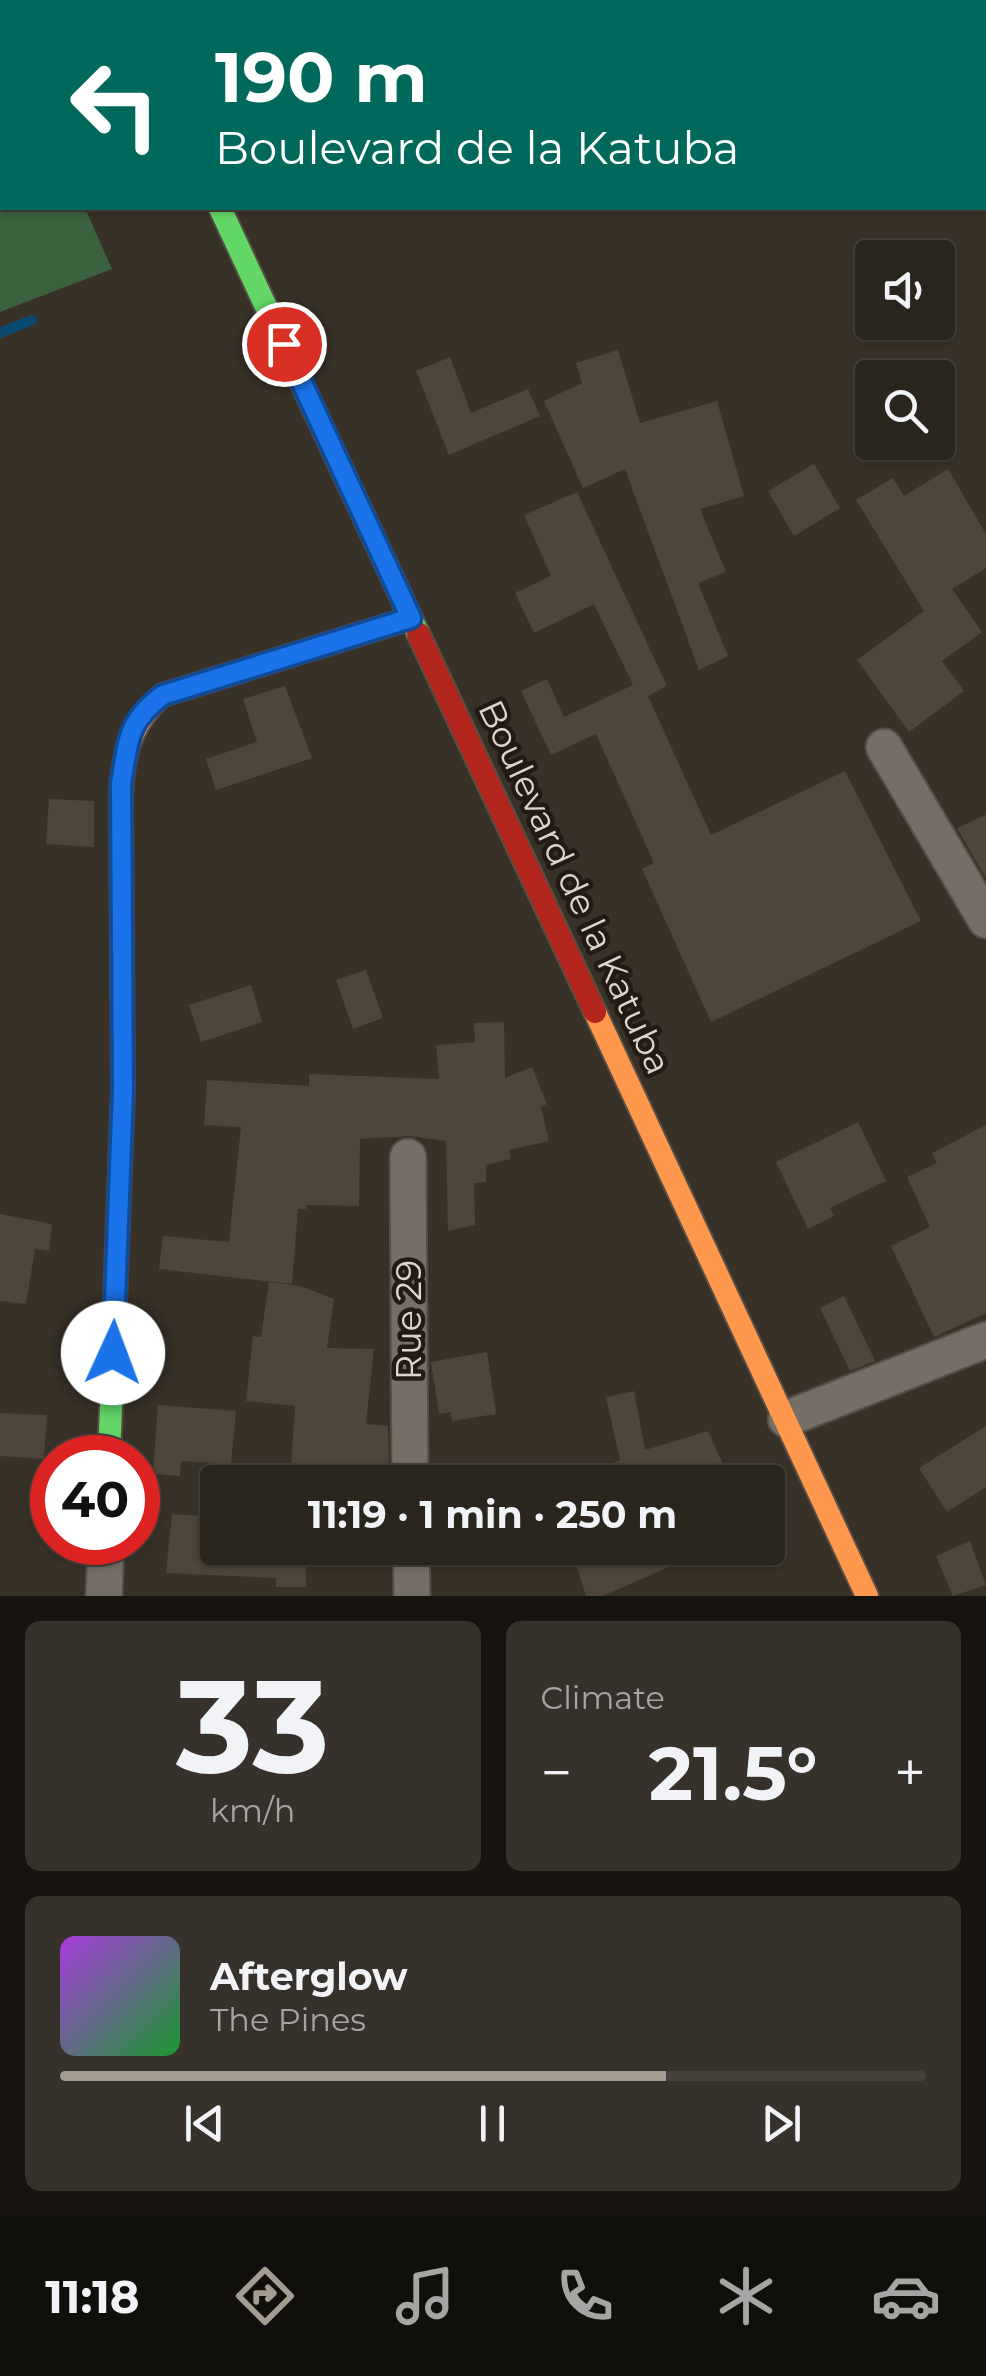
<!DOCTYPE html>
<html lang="en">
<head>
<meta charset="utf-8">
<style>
	body { margin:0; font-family:Montserrat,sans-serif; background:#36312a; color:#f1f3f6; height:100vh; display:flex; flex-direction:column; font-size:38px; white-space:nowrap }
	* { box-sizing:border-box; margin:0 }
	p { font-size:32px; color:#a5a5a4 }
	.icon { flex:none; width:55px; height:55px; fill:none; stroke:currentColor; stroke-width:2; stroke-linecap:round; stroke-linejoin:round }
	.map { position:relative; height:1596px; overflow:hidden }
	.panel { display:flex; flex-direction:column; gap:25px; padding:25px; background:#171410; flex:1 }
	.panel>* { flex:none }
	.guide { position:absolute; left:0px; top:0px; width:988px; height:210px; box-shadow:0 2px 8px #0004,0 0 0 2px #46423b; background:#00695c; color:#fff; overflow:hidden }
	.tools { position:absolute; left:855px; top:240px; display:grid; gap:20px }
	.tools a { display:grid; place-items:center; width:100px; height:100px; border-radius:10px; background:#2a251d; box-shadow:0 2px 8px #0004,0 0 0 2px #46423b; font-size:50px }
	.speed { position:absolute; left:30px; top:1435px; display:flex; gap:20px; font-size:50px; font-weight:700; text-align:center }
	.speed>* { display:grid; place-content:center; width:130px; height:130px; border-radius:50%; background:#2a251d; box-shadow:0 2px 8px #0004,0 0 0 2px #46423b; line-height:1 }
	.speed .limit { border:15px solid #d22; background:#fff; color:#111 }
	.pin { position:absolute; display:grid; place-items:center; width:85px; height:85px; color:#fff; margin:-42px; border:5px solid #fff; border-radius:50%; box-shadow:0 2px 10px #0007 }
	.me { position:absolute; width:110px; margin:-55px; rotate:2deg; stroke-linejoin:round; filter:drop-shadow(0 0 8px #0008) }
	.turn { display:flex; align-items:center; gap:35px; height:210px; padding:0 50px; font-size:45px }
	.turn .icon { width:130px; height:130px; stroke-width:2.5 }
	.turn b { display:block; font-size:70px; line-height:85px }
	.big { font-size:75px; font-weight:700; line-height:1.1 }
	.panel .widget { flex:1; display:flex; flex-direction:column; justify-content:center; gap:15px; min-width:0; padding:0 35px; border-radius:15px; background:#36312a }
	.panel .dial { align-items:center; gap:0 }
	.dial b { font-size:130px; line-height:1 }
	.song { display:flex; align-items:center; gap:30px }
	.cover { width:120px; height:120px; border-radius:15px; background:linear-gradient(135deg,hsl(280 70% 55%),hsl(130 70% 35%)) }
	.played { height:10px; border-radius:5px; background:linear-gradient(90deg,#a49c91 70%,#46423b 70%) }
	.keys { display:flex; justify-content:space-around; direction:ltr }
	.heat { display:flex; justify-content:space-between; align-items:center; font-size:55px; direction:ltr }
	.panel .tiles { flex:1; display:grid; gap:25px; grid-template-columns:1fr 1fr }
	.widget:last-child { grid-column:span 2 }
	.trip { position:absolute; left:200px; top:1465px; width:585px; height:100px; border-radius:10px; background:#2a251d; box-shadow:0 2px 8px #0004,0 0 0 2px #46423b; font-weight:700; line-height:100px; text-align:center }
	.tab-bar { display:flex; height:160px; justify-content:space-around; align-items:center; background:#110f0c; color:#a5a5a4 }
	.tab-bar .icon { width:70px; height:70px }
	.tab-bar .selected { color:#a49c91 }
	.tab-bar b { font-size:45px; color:#f1f3f6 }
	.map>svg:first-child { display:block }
</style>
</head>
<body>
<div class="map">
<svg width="986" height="1596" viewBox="0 0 986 1596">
	<rect width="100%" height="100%" fill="#383127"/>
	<!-- green -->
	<g fill="#3b613e">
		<path d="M342 0H986V123L985 2Z"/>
		<path d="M0 18 2 208H85L112 269 0 312Z"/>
	</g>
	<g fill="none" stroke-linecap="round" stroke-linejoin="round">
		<!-- stream -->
		<path stroke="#0a4a71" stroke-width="10" d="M0 333 32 320"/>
	</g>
	<!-- building -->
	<g fill="#4e4639">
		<path d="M618 350 640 423 717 401 744 496 700 509 726 572 698 583 728 656 699 670 625 469 583 488 544 401 582 383 576 363Z"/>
		<path d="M450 357 471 413 528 389 540 416 449 455 416 371Z"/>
		<path d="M814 464 840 508 794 536 768 491Z"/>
		<path d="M948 469 986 534V568L952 589 982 632 942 661 964 691 909 732 857 660 924 611 856 500 893 478 904 496Z"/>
		<path d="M577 492 667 686 648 696 711 835 845 771 921 921 711 1022 642 869 654 863 596 734 551 755 521 691 547 679 564 717 633 685 594 604 534 633 515 593 551 576 524 515Z"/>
		<path d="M285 686 312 758 216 790 206 759 257 742 243 699Z"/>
		<path d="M49 799 94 801V847L46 844Z"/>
		<path d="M986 815V878L957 828Z"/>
		<path d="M366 970 383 1018 353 1029 336 980Z"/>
		<path d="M251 985 262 1022 201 1042 189 1005Z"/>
		<path d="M504 1022 505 1078 532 1067 547 1104 541 1107 549 1141 509 1150 511 1159 486 1165V1182L474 1183 475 1225 448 1231 446 1141 409 1136 360 1139 359 1206 306 1205V1209H298L292 1284 159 1269 163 1236 229 1242 241 1127 204 1125 207 1080 309 1086V1074L439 1079 436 1045 475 1042 474 1023Z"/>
		<path d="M858 1122 886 1181 830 1208 834 1216 808 1229 776 1162Z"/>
		<path d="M986 1125V1313L934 1337 891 1246 930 1227 907 1177 937 1163 932 1153Z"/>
		<path d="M0 1214 52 1224 49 1251 35 1249 26 1304 0 1301Z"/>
		<path d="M269 1282 300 1286 334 1299 327 1348 374 1349 366 1424 388 1426 389 1477 328 1473 327 1482H290L295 1406 246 1401 253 1336 261 1337Z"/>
		<path d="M844 1296 875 1361 850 1371 820 1308Z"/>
		<path d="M487 1352 496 1414 452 1421 451 1412 439 1414 431 1362Z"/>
		<path d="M634 1391 645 1450 708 1431 731 1482H568L620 1460 606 1397Z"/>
		<path d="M158 1405 236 1411 231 1464 181 1461 180 1476 153 1474Z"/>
		<path d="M0 1413 47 1415 44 1459 0 1456Z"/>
		<path d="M986 1426V1487L947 1512 919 1468Z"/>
		<path d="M172 1514 218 1517V1548H306V1587H276V1578L166 1573Z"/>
		<path d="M970 1541 986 1585 953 1596 936 1556Z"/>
		<path d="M571 1548H600L604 1558 626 1548H712L603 1596H586Z"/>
	</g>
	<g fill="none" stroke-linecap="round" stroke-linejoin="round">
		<!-- street casing -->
		<g stroke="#544e45" stroke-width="39">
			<g id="street">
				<path d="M884 747 986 920"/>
				<path d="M408 1157 410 1482"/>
				<path d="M786 1419 986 1340"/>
				<path d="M411 1548 412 1596"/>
				<path d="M104 1596 106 1542"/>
			</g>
		</g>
		<!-- fast casing -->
		<g stroke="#544e45" stroke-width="26">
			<g id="fast">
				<path d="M220 208 418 633"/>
				<path d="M109 1458 123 1090 121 804"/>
			</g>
		</g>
		<!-- slow casing -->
		<g stroke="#544e45" stroke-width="26">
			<g id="slow">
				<path d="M123 0 124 2"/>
				<path d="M121 804C121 761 129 723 163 695L411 618"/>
				<path d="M595 1012 867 1596"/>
			</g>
		</g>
		<!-- jam casing -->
		<g stroke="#544e45" stroke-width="26">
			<path id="jam" d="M418 633 595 1012"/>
		</g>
		<!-- street -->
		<use href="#street" stroke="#746e67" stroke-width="35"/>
		<!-- fast -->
		<use href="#fast" stroke="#63d668" stroke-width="22"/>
		<!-- slow -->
		<use href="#slow" stroke="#ff974d" stroke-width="22"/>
		<!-- jam -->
		<use href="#jam" stroke="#b3261e" stroke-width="22"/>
	</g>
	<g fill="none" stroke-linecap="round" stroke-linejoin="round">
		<!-- route casing -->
		<g stroke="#114b97" stroke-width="25">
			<path id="route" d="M113 1353 123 1090 121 784C128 742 127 721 163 695L411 618 284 344"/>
		</g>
		<!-- route -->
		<use href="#route" stroke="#1a73e8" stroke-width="18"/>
	</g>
	<g text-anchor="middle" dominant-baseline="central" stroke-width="9" stroke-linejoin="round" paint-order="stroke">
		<!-- street labels -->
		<g font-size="35" fill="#ded5ca" stroke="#211b13">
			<text transform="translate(575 887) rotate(65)">Boulevard de la Katuba</text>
			<text transform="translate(408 1320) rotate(-90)">Rue 29</text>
		</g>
	</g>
</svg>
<div class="tools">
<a><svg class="icon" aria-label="sound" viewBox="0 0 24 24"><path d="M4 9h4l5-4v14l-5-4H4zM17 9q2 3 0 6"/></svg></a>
<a><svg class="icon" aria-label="search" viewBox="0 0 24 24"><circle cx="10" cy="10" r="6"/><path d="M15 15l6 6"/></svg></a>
</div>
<div class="speed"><div class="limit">40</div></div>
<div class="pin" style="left:284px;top:344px;background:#d93025"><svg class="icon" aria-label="arrive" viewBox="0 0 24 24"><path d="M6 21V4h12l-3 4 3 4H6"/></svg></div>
<svg class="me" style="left:113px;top:1353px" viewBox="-20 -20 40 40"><circle r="19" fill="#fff"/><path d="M0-13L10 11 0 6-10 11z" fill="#1a73e8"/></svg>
<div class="trip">11:19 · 1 min · 250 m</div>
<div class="guide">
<div class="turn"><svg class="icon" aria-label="left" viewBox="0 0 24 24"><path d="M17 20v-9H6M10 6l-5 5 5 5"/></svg><div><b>190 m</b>Boulevard de la Katuba</div></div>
</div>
</div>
<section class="panel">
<div class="tiles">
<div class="widget dial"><b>33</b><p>km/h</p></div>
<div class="widget"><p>Climate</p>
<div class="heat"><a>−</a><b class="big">21.5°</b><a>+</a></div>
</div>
<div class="widget">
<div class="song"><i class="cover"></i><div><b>Afterglow</b><p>The Pines</p></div></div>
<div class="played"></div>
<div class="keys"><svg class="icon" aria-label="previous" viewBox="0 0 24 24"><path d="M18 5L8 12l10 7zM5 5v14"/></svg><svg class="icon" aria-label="pause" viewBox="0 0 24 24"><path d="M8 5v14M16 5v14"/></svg><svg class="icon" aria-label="next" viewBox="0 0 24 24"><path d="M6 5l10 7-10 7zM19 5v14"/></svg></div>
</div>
</div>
</section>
<nav class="tab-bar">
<b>11:18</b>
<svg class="icon selected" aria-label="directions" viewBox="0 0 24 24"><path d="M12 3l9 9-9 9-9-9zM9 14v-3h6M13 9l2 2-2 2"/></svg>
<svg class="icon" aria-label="music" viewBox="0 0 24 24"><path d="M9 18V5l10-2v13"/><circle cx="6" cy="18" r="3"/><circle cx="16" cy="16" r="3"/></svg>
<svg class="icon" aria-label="phone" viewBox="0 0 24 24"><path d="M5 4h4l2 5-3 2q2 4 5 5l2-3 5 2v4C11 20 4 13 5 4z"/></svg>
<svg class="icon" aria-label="climate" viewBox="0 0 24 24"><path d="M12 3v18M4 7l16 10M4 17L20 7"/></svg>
<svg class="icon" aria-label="car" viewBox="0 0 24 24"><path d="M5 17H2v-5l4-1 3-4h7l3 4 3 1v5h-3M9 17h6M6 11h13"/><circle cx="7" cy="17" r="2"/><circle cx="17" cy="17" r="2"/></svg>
</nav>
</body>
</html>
